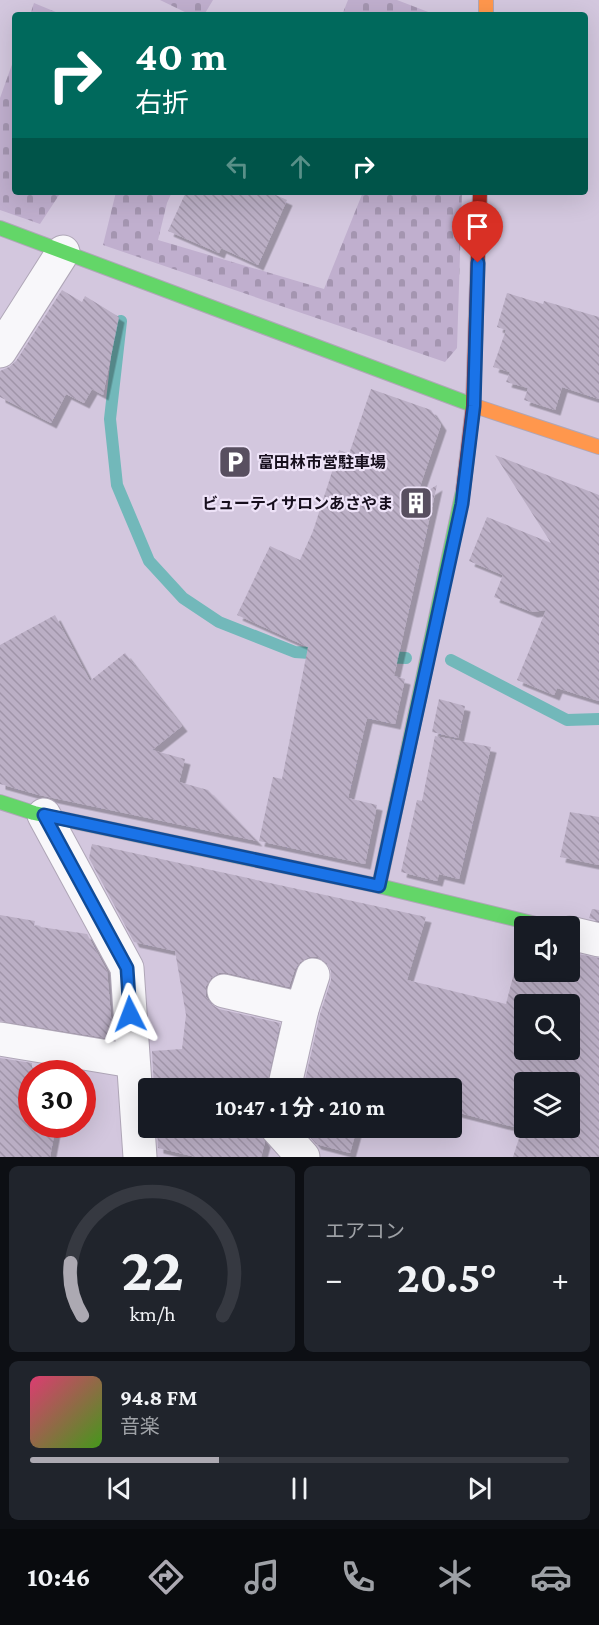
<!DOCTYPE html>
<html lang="ja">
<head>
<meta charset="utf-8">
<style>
	body { margin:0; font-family:"Crimson Pro","Noto Sans JP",serif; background:#20242c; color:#f1f3f6; height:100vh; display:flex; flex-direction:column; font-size:22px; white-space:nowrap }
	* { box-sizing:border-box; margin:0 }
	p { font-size:20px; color:#9ea1a6 }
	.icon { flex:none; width:33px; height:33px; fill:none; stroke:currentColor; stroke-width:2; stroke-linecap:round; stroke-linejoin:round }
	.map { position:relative; height:1157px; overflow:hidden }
	.side { display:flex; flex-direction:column; gap:9px; padding:9px; background:#0d0f14; flex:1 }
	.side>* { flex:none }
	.hud { position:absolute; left:12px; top:12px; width:576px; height:183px; border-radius:6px; box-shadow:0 6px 24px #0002; background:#00695c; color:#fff; overflow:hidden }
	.tools { position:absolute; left:514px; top:916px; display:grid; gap:12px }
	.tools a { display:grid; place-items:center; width:66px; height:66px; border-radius:6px; background:#171b24; box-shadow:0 6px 24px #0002; font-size:30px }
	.speed { position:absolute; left:18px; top:1060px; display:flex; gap:12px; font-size:30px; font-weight:700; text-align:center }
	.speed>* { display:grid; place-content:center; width:78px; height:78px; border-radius:50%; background:#171b24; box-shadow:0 6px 24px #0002; line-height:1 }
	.speed .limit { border:9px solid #d22; background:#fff; color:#111 }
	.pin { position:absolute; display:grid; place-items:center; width:51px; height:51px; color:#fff; margin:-62px -26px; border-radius:50% 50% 50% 0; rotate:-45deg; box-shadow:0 0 6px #0007 }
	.pin .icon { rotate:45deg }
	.me { position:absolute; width:66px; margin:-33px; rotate:357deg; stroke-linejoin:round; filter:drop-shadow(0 0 4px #0008) }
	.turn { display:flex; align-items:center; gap:21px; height:126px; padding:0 24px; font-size:27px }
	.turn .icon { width:78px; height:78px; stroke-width:2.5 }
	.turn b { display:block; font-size:42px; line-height:51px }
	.lanes { display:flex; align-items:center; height:57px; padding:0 24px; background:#0003; justify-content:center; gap:30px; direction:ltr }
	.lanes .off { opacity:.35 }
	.big { font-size:45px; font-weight:700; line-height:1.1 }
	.side .tile { flex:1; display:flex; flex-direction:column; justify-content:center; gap:9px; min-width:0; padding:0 21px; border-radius:9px; background:#20242c }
	.side .dial { align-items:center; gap:0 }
	.dial svg { height:156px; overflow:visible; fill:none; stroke:#363941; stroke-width:7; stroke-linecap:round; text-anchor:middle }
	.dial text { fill:#f1f3f6; stroke:none }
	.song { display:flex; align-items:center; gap:18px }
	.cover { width:72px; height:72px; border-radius:9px; background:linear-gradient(135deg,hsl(340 70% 55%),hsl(100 70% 35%)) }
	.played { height:6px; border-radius:3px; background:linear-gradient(90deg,#aca9b2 35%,#363941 35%) }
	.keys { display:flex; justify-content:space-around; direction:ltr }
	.heat { display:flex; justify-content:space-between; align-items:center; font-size:33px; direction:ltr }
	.side .tiles { flex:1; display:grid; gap:9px; grid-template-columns:1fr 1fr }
	.tile:last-child { grid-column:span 2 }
	.trip { position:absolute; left:138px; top:1078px; width:324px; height:60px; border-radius:6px; background:#171b24; box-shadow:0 6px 24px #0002; font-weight:700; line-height:60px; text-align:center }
	.dock { display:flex; height:96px; justify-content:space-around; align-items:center; background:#090b0e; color:#9ea1a6 }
	.dock .icon { width:42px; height:42px }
	.dock .selected { color:#aca9b2 }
	.dock b { font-size:27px; color:#f1f3f6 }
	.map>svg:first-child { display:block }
</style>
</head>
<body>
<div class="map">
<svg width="599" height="1157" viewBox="0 0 599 1157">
	<defs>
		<pattern id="cemetery-stones" width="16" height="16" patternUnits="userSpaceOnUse" patternTransform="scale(1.5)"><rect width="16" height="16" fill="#c0afce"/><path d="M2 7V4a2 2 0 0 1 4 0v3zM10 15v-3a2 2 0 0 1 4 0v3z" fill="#a495b0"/></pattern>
		<pattern id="building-back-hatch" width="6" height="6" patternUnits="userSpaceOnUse" patternTransform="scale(1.5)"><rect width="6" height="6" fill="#bbafc5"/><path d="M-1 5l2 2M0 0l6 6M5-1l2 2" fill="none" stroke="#a095a9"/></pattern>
		<filter id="shadow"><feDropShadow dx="5.5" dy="5.5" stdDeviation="0" flood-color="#0004"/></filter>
	</defs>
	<rect width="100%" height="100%" fill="#d3c7de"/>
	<!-- cemetery -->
	<g fill="url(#cemetery-stones)">
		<path d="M160 0H213L204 15H191Z"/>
		<path d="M348 0H397L436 15H342Z"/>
		<path d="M34 3 63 15H30Z"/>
		<path d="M15 56V192H61L40 224 0 210V98Z"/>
		<path d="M116 192H172L167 203 158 240 324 289 363 192H462L457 348 445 362 103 245Z"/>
	</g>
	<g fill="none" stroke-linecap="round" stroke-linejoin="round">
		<!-- stream -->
		<g stroke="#72b8ba" stroke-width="12">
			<path d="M121 321 110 419 117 485 149 561 183 598 219 622 295 652 324 654"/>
			<path d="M383 657 406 658"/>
			<path d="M451 660 567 720 599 719"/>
		</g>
	</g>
	<!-- building -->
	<g fill="url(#building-back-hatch)" fill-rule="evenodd" filter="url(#shadow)">
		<path d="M186 192H269L287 200 258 265 221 248 219 253 168 231Z"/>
		<path d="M62 290 82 302 85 296 119 317 103 395 92 389 84 403 66 394 51 423 0 397V371L9 367 16 361Z"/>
		<path d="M507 293 543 304 544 301 599 317V399L562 387 555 410 524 400 528 388 506 382 510 372 493 367 506 330 497 327Z"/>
		<path d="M371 389 431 410 441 425 416 498 437 485 394 676 405 679 395 724 367 718 348 798 377 805 365 864 259 841 273 777 282 779 308 647 237 615 270 546 300 560 313 531 339 450 349 454Z"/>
		<path d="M495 455 599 495V701L557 688 554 695 517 680 546 610 532 612 494 597 503 575 469 561 487 517 551 543Z"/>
		<path d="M55 615 90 681 125 653 182 726 152 750 185 759 179 782 208 790 257 841 39 795 0 784V645Z"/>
		<path d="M439 699 465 706 458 738 432 732Z"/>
		<path d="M435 736 491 747 459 879 439 874 437 881 401 872 417 800 422 801Z"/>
		<path d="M570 812 599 817V865L560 857Z"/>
		<path d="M92 844 426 917 407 980 506 1004 518 957 525 959V972H570V970L573 971 578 954 599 958V1157H513L522 1129 452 1111V1089H303L320 1014 331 980V971L327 963 318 957H309L300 962 295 969 289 987 228 973H219L211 978 206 986V997L211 1004 219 1009 280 1023 266 1089H154L152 1051 182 1049 186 1015 175 951 134 942 89 858ZM525 1005H570V1050H525ZM525 1083H570V1128H525Z"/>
		<path d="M592 909 599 910V921L589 918Z"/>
		<path d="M0 915 35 921 34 926 87 934 107 971 113 1039 0 1021Z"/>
		<path d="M0 1058 32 1063V1125H56L50 1157H0Z"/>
		<path d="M157 1128H259V1132L265 1142 261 1157H196L158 1148Z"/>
		<path d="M302 1128H357L350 1153 316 1144Z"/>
	</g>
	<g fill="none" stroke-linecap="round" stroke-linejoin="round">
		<!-- street casing -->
		<g stroke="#afa6b7" stroke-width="35">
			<g id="street">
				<path d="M0 351 63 252"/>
				<path d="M44 815 127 968 140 1157"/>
				<path d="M570 933 599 940"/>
				<path d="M224 991 302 1009 284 1089"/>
				<path d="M302 1009 313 975"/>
				<path d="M0 1039 132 1061"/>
				<path d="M277 1128 303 1157"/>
			</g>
		</g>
		<!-- fast casing -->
		<g stroke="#afa6b7" stroke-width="16">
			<g id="fast">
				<path d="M0 228 478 407"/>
				<path d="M0 802 34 813 379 886 548 927"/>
				<path d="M379 886 463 491"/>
			</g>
		</g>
		<!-- slow casing -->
		<g stroke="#afa6b7" stroke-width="16">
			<g id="slow">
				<path d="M486 0V15"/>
				<path d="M478 407 599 447"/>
			</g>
		</g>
		<!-- jam casing -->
		<g stroke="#afa6b7" stroke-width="16">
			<path id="jam" d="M463 491 473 406 480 192"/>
		</g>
		<!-- street -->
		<use href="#street" stroke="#f8f7fa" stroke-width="33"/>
		<!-- fast -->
		<use href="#fast" stroke="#63d668" stroke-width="14"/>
		<!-- slow -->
		<use href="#slow" stroke="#ff974d" stroke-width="14"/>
		<!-- jam -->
		<use href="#jam" stroke="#b3261e" stroke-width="14"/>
	</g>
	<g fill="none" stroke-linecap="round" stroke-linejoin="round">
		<!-- route casing -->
		<g stroke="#114b97" stroke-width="15">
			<path id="route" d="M130 1014 127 968 44 815 379 886 462 504 474 406 478 263"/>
		</g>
		<!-- route -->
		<use href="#route" stroke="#1a73e8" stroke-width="10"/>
	</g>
	<!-- icons -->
	<defs>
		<g id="parking-square" transform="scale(1.725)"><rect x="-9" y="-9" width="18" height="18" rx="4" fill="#584f60" stroke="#eee3f8"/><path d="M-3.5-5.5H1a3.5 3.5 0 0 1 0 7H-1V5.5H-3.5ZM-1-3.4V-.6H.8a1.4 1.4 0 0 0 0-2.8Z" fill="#fff"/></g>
		<g id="building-square" transform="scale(1.725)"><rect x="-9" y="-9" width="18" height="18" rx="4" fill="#584f60" stroke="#eee3f8"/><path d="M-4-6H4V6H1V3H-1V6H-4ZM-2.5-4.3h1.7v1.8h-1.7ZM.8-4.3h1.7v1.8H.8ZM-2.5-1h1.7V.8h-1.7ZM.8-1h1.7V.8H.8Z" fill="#fff"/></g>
	</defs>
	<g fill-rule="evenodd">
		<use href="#parking-square" x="235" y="462"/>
		<use href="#building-square" x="416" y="503"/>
	</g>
	<g text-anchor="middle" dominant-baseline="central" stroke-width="4.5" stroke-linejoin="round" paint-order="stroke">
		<!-- poi labels -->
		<g font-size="16" font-weight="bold" fill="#160e1c" stroke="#eee3f8" text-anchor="start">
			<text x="258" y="462">富田林市営駐車場</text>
			<text x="393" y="503" text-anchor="end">ビューティサロンあさやま</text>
		</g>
	</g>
</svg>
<div class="tools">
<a><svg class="icon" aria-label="sound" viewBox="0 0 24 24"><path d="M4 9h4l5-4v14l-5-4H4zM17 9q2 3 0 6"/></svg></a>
<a><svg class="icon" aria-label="search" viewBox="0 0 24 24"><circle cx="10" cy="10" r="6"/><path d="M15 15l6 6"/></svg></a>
<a><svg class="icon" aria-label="layers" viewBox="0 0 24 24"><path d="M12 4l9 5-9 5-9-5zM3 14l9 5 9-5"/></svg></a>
</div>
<div class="speed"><div class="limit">30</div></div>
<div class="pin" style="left:478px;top:263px;background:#d93025"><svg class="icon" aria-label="arrive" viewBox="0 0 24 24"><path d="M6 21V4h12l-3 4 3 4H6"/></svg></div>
<svg class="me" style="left:130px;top:1014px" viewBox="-20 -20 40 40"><path d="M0-17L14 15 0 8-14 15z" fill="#1a73e8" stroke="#fff" stroke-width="4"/></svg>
<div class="trip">10:47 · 1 分 · 210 m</div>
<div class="hud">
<div class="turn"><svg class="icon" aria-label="right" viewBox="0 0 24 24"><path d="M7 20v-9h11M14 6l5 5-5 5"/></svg><div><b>40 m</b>右折</div></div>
<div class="lanes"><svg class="icon off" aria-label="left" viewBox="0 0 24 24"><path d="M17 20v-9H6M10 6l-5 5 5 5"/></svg><svg class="icon off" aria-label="ahead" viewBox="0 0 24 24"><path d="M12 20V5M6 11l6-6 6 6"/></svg><svg class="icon" aria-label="right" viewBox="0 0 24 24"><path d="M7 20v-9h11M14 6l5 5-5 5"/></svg></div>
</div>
</div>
<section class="side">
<div class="tiles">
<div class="tile dial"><svg viewBox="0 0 100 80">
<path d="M14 69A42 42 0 1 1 86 69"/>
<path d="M14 69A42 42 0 0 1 8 42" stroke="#aca9b2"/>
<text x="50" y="56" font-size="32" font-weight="700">22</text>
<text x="50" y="72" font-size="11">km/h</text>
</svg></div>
<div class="tile"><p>エアコン</p>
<div class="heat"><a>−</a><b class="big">20.5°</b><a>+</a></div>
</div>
<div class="tile">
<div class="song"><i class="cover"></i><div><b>94.8 FM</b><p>音楽</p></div></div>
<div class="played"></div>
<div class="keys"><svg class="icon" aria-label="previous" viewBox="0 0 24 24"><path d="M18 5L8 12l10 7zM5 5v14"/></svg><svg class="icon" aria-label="pause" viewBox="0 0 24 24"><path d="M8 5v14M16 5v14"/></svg><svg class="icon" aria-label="next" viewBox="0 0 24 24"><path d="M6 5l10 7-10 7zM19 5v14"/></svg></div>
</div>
</div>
</section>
<nav class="dock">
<b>10:46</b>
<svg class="icon selected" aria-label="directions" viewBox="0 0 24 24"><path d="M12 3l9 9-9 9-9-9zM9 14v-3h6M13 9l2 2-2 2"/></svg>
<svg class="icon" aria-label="music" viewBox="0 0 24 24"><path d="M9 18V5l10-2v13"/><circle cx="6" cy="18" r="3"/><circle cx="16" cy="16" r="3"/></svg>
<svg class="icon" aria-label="phone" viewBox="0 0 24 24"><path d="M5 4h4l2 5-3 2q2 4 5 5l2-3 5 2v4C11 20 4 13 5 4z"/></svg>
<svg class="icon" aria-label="climate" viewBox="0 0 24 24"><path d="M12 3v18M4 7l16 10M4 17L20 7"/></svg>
<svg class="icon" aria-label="car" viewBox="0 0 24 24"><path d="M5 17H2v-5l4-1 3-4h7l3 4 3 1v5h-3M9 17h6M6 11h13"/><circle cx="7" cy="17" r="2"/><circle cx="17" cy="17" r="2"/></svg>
</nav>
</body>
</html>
